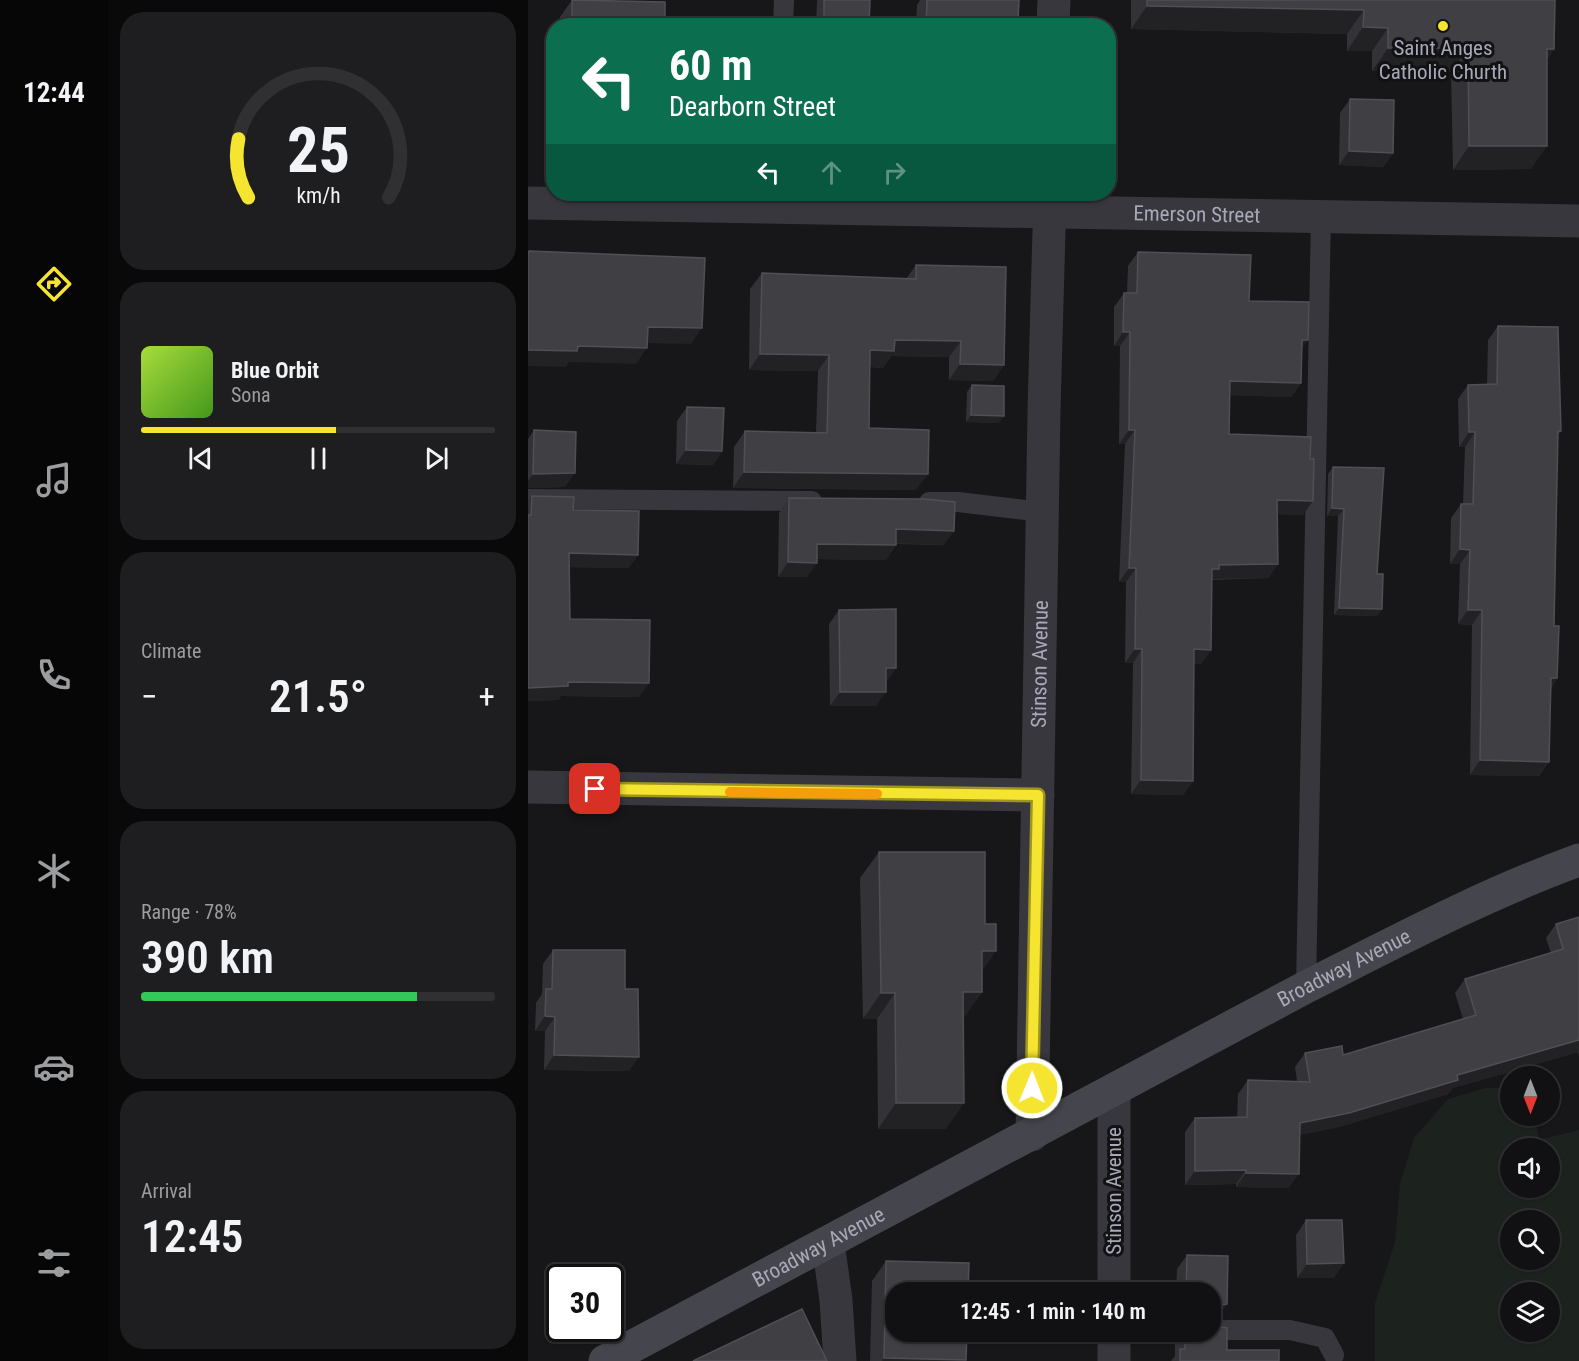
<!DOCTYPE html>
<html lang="en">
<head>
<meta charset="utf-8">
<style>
	body { margin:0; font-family:"Roboto Condensed",sans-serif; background:#1e1e20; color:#f1f3f6; height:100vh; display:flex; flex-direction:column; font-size:22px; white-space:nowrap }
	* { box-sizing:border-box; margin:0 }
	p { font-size:20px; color:#9c9d9f }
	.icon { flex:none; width:33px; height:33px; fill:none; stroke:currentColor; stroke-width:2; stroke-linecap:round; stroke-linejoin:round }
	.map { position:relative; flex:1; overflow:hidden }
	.panel { display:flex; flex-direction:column; gap:12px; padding:12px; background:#09090a; width:420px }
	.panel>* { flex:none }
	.guide { position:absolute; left:18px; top:18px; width:570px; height:183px; border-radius:24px; box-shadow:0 2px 4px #0004,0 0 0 2px #303032; background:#0b6e4f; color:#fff; overflow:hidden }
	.needle { width:39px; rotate:180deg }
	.tools { position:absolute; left:972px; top:1066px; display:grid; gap:12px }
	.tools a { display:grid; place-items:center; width:60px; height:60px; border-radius:50%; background:#111012; box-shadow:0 2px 4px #0004,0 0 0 2px #303032; font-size:30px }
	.speed { position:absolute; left:18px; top:1264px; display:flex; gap:12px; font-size:30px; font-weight:700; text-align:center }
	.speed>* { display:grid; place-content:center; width:78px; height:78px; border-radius:50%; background:#111012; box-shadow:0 2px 4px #0004,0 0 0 2px #303032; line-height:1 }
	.speed .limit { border:3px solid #111; border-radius:9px; background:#fff; color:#111 }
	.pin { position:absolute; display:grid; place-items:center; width:51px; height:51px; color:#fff; margin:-26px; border-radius:12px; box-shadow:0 3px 9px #0006 }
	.me { position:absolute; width:66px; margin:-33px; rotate:1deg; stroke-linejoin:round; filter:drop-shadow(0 0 4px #0008) }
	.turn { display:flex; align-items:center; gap:21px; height:126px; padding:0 24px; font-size:27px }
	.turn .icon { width:78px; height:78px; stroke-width:2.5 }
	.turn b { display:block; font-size:42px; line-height:51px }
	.lanes { display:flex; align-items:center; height:57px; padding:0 24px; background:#0003; justify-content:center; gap:30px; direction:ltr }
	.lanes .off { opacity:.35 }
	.big { font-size:45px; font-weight:600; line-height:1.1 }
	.panel .card { flex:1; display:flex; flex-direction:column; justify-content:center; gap:9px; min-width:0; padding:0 21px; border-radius:24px; background:#1e1e20 }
	.panel .dial { align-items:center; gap:0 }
	.dial svg { height:156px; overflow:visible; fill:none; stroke:#303032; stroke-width:7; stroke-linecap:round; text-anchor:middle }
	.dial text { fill:#f1f3f6; stroke:none }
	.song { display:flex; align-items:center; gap:18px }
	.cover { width:72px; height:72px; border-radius:9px; background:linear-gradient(135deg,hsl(80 70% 55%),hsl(100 70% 35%)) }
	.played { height:6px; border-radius:3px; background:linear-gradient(90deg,#f6e530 55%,#303032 55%) }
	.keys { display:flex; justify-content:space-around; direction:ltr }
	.heat { display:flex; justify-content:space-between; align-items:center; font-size:33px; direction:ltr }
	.charge { height:9px; border-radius:4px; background:linear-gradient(90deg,#34c759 78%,#303032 0) }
	.trip { position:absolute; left:357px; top:1282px; width:336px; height:60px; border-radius:24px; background:#111012; box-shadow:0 2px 4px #0004,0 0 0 2px #303032; font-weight:600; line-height:60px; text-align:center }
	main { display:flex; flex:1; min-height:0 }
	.tabs { display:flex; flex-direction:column; width:108px; justify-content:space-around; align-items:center; background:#070607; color:#9c9d9f }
	.tabs .icon { width:42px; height:42px }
	.tabs .current { color:#f6e530 }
	.tabs b { font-size:27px; color:#f1f3f6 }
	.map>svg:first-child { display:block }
</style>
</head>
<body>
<main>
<nav class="tabs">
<b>12:44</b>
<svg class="icon current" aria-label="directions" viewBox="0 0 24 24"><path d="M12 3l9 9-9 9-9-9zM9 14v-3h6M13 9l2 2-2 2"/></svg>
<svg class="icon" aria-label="music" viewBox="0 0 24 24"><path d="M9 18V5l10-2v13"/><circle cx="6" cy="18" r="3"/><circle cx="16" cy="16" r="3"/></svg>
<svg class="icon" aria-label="phone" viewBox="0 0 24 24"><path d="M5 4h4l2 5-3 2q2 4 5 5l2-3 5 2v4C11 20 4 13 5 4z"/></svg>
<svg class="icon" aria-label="climate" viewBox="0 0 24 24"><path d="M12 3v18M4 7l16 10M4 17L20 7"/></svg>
<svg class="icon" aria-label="car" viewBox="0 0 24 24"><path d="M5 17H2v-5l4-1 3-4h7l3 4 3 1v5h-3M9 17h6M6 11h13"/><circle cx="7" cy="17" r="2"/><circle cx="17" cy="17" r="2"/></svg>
<svg class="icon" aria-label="filters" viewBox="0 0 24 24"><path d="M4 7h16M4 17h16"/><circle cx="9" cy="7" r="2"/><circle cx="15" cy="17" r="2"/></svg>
</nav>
<section class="panel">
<div class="card dial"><svg viewBox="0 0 100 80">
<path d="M14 69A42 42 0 1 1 86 69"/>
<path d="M14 69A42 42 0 0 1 9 39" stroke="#f6e530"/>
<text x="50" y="56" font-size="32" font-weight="700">25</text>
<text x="50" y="72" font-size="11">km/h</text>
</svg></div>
<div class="card">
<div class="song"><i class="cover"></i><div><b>Blue Orbit</b><p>Sona</p></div></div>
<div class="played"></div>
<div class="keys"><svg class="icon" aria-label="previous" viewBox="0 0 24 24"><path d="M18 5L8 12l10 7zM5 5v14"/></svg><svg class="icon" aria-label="pause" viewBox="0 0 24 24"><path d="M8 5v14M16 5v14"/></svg><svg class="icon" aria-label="next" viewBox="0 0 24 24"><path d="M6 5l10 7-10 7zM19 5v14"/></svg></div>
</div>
<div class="card"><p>Climate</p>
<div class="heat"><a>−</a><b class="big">21.5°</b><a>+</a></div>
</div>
<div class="card"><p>Range · 78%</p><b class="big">390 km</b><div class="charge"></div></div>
<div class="card"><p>Arrival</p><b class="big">12:45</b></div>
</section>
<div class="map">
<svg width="1051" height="1361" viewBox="0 0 1051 1361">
	<rect width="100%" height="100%" fill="#171618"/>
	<!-- green -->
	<path fill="#1c231f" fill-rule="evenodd" d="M958 1088H982V1116H1007L1011 1140 1051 1130V1361H847V1303L867 1242 872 1184 886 1138 920 1099ZM982 1149H1022V1188H982ZM982 1221H1022V1260H982ZM982 1293H1022V1332H982Z"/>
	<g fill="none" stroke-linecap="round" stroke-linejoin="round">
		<!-- service -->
		<g stroke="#38373d" stroke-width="20">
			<path d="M255 26 256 0"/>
			<path d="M0 499 284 501"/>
			<path d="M401 502H430L514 512"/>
			<path d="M778 987 793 216"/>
			<path d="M682 1330H762L797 1338 806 1355"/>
			<path d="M586 1333 613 1332"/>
		</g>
		<!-- minor -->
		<g stroke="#38373d" stroke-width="33">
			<path d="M525 26 526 0"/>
			<path id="s1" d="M0 203 1051 221"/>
			<path d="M0 787 510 795"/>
			<path id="s2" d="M504 1135 516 411 522 194"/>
			<path d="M300 1243 308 1300 312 1361"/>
			<path d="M586 1293V1090"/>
			<path d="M586 1361V1332"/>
		</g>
		<!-- secondary -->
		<path stroke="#45454d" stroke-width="33" id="s3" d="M77 1361 778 987C867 942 957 894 1051 860"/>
	</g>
	<!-- wall -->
	<g fill="#333236">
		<path d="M44 0 137 26H32V17Z"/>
		<path d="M289 0H342L341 26H288Z"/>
		<path d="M392 0H491L490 22 488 26H388L389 5Z"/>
		<path d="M603 0H1027L1026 49 1019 60 1003 169 925 170 923 72 844 71V51H819V34L603 29Z"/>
		<path d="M822 99 865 153 855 167 811 165 812 113Z"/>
		<path d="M610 252 721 301 774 349 773 383 763 397 702 395 701 434 782 459 785 501 775 515 749 514 750 564 740 578 683 580V650L673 664H666L665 781 655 795 603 794 605 663H597L598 582H591L597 444H591L592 346H586V307L596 293H599L600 266Z"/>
		<path d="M388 265 476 365 465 381 421 380V357L363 356 355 368 342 367 341 428 388 490 205 488 206 447 217 431 288 433 290 371 221 370 222 289 234 273 378 279Z"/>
		<path d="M970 326 1033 431 1029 436 1026 626 1029 678 1023 688 1021 762 1011 776 942 775 944 625 930 624 932 564H922L923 518 933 504H935L937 447H931L930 399 940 385 959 384 960 340Z"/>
		<path d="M444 385 471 423 438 422 439 392Z"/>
		<path d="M159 407 194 451 185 465 148 464 149 421Z"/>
		<path d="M6 430 37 487 0 488V439Z"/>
		<path d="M805 467 849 574 854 609 849 616 806 615 810 516H799L800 474Z"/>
		<path d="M4 496 45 510 110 555 100 568 41 567 42 619 111 697 33 696 30 700 0 701V501Z"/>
		<path d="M261 498 416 545 368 544V545L358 560 289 559 279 577H250L251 513Z"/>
		<path d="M311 610 368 668 358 682 348 706H302L301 624Z"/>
		<path d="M351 852 454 972V992L435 1018 418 1129H350L349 1019H335L332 878Z"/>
		<path d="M1051 917V1056L1050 1052 925 1088 920 1094 811 1127 771 1135 761 1188 708 1187V1184L657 1185V1132L667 1118H709L710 1094 720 1080 769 1081 767 1067 777 1053 815 1055 935 1019 927 993 937 979 1023 953 1018 938 1028 924Z"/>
		<path d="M25 950 97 989 101 1071 16 1070 17 1031H7L8 1003 14 994 15 964Z"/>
		<path d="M778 1220 806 1278H769L768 1235Z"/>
		<path d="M659 1255 700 1256 699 1304 689 1318 682 1319V1293H648L649 1269Z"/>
		<path d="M358 1261 438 1361H342L344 1281Z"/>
		<path d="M647 1332H682L699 1350 751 1361H643L647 1356Z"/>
	</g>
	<!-- shaded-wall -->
	<g fill="#222124">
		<path d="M619 6 836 10 819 34 603 29Z"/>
		<path d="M835 27 860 28 844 51H819Z"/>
		<path d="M860 48H940L923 72 844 71Z"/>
		<path d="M1019 49H1026L1010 73Z"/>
		<path d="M941 146H1019L1003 169 925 170Z"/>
		<path d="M821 151 865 153 855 167 811 165Z"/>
		<path d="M120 327 174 328 163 344 108 343Z"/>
		<path d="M595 332H602L592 346H586Z"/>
		<path d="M367 340 433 341 421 357 363 356 355 368 331 366 342 350Z"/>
		<path d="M774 340H780L770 354Z"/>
		<path d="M50 346 119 348 108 364 41 362 38 367 0 366V350Z"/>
		<path d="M232 354 301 355 290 371 221 370Z"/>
		<path d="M432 364 476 365 465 381 421 380Z"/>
		<path d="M702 381 773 383 763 397 693 395Z"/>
		<path d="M443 415 476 416 471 423 438 422Z"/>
		<path d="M601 430H607L597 444H591Z"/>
		<path d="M941 432H947L937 447H931Z"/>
		<path d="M158 450 194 451 185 465 148 464Z"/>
		<path d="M216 472 400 474 388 490 205 488Z"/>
		<path d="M47 473 37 487 0 488V481L5 474Z"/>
		<path d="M749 500 785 501 775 515 739 514Z"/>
		<path d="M804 508 816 509 810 516H799Z"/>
		<path d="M368 529 426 531 416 545 358 543Z"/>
		<path d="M289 544 368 545 358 560 279 559Z"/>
		<path d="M932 549 942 550 932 564H922Z"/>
		<path d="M41 553 110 555 100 568 31 567Z"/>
		<path d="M260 562 289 563 279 577H250Z"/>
		<path d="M750 564 740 578 684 579V569L691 565Z"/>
		<path d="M601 568H608L598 582H591Z"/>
		<path d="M811 608 854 609 849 616 806 615Z"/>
		<path d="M940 610H954L944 625 930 624Z"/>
		<path d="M607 649H614L605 663H597Z"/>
		<path d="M666 649 683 650 673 664 656 663Z"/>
		<path d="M358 668H368L358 682Z"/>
		<path d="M1023 678H1029L1019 693Z"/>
		<path d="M40 682 121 683 111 697 33 696 30 700 0 701V688Z"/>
		<path d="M312 692H358L348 706H302Z"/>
		<path d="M952 760 1021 762 1011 776 942 775Z"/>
		<path d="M613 780 665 781 655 795 603 794Z"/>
		<path d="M454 951H468L450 977Z"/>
		<path d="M435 992H454L436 1018H417Z"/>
		<path d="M353 993H367L349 1019H335Z"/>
		<path d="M17 1016 27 1017 17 1031H7Z"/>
		<path d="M1051 1040V1050L1050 1052 925 1088 920 1094 811 1127 762 1137 772 1123Z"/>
		<path d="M26 1055 111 1057 101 1071 16 1070Z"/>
		<path d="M368 1103H436L418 1129H350Z"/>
		<path d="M718 1170 708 1184 657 1185 667 1171Z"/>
		<path d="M718 1173 771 1174 761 1188 708 1187Z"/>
		<path d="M816 1263 806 1278H769L779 1264Z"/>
		<path d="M699 1304 689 1318 682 1319V1310L686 1306Z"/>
		<path d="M356 1358 438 1360V1361H354Z"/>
	</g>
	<!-- building -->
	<g fill="#3f3f44" stroke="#504f56" stroke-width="1.5">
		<path d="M44 0 137 2V26H44Z"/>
		<path d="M296 0H342L341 26H296Z"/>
		<path d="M399 0H491L490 22H485V26H398Z"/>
		<path d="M619 0H1027L1026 49H1019V146H941L940 48H860V28L835 27 836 10 619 6Z"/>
		<path d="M822 99 866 100 865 153 821 151Z"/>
		<path d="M1 251 177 258 174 328 120 327 119 348 50 346 49 351 0 350V255Z"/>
		<path d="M610 252 723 255 721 301 781 302 780 340H774L773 383 702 381 701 434 783 437 782 459H786L785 501 749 500 750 564 691 565V569H684L683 650 666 649 665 781 613 780 614 649H607L608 568H601L607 430H601L602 332H595L596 293H609Z"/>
		<path d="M388 265 478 267 476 365 432 364 433 341 367 340 366 351 342 350 341 428 401 430 400 474 216 472 217 431 299 433 301 355 232 354 234 273 388 279Z"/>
		<path d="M970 326 1030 327 1033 431H1030L1026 626H1031L1029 678H1023L1021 762 952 760 954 610H940L942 550 932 549 933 504H945L947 432H941L940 385 969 384Z"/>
		<path d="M444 385 476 386V416L443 415Z"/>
		<path d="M159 407 196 408 194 451 158 450Z"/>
		<path d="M6 430 48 432 47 473 5 474Z"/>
		<path d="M805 467 856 468 849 574H855L854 609 811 608 816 509 804 508Z"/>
		<path d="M4 496 46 497 45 510 111 511 110 555 41 553 42 619 122 620 121 683 40 682V686L0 688V515H3Z"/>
		<path d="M261 498 397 499 427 502 426 531 368 529V545L289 544V563L260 562Z"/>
		<path d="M368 609V668H358V692H312L311 610Z"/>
		<path d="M351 852H457V924H468V951H454V992H435L436 1103H368L367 993H353Z"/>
		<path d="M1051 917V1040L929 1075 930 1080 821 1113 772 1123 771 1174 718 1173V1170L667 1171V1118L719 1117 720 1080 782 1082 777 1053 814 1046 815 1055 948 1015 937 979 1035 949 1028 924Z"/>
		<path d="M25 950H97V989H110L111 1057 26 1055 27 1017 17 1016 18 989H24Z"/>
		<path d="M778 1220H814L816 1263 779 1264Z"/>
		<path d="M659 1255 700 1256 699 1304 686 1306 682 1311V1293H658Z"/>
		<path d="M358 1261 441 1263 440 1293H368V1332H439L438 1360 356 1358Z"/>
		<path d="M274 1309 299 1361H165Z"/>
		<path d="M682 1320 686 1326 699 1328V1350H751V1361H652V1349H657V1332H682Z"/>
	</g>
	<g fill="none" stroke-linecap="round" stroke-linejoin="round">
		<!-- route casing -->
		<g stroke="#a0951f" stroke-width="15">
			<path id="route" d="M67 789 510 795 504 1088"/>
		</g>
		<!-- route -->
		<use href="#route" stroke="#f6e530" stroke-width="10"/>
		<!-- slow -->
		<path stroke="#f59e0b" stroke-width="10" d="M202 792 349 794"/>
	</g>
	<!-- markers -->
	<circle fill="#f6e530" stroke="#121113" stroke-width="2" cx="915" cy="26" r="6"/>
	<g text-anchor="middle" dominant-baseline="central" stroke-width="6" stroke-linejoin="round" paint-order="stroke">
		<!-- poi labels -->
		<g font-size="21" fill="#a8a9b8" stroke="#121113">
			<text x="915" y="48">Saint Anges<tspan x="915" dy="24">Catholic Churth</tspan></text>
		</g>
		<!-- street labels -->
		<g font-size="21" fill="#a8a9b8" stroke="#121113">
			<text stroke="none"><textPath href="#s1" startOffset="669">Emerson Street</textPath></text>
			<text stroke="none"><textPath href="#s2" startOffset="471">Stinson Avenue</textPath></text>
			<text stroke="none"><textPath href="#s3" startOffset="837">Broadway Avenue</textPath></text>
			<text transform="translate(586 1191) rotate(-90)">Stinson Avenue</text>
			<text stroke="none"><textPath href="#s3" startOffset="242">Broadway Avenue</textPath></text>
		</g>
	</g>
</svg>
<div class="tools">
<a><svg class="needle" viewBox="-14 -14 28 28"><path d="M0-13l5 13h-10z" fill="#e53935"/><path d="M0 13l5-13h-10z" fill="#9c9d9f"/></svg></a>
<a><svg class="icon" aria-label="sound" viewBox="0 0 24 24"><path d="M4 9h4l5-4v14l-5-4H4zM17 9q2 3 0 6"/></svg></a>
<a><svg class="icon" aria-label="search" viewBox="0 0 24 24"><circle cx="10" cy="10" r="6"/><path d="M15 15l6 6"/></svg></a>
<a><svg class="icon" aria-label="layers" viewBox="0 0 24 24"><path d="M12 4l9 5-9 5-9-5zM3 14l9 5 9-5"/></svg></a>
</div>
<div class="speed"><div class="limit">30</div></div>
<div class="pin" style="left:67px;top:789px;background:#d93025"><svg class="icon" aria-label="arrive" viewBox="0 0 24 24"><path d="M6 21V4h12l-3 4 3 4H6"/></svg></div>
<svg class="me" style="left:504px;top:1088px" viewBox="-20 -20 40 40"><circle r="17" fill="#f6e530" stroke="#fff" stroke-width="3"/><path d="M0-11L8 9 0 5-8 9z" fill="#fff"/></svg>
<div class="trip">12:45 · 1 min · 140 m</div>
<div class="guide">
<div class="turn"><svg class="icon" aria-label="left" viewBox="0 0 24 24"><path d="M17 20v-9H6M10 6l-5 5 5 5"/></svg><div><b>60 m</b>Dearborn Street</div></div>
<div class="lanes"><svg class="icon" aria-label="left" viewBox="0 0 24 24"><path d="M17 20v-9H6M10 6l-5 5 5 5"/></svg><svg class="icon off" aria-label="ahead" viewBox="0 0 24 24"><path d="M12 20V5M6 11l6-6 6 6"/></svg><svg class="icon off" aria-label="right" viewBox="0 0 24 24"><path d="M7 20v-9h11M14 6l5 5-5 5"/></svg></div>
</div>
</div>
</main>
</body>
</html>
